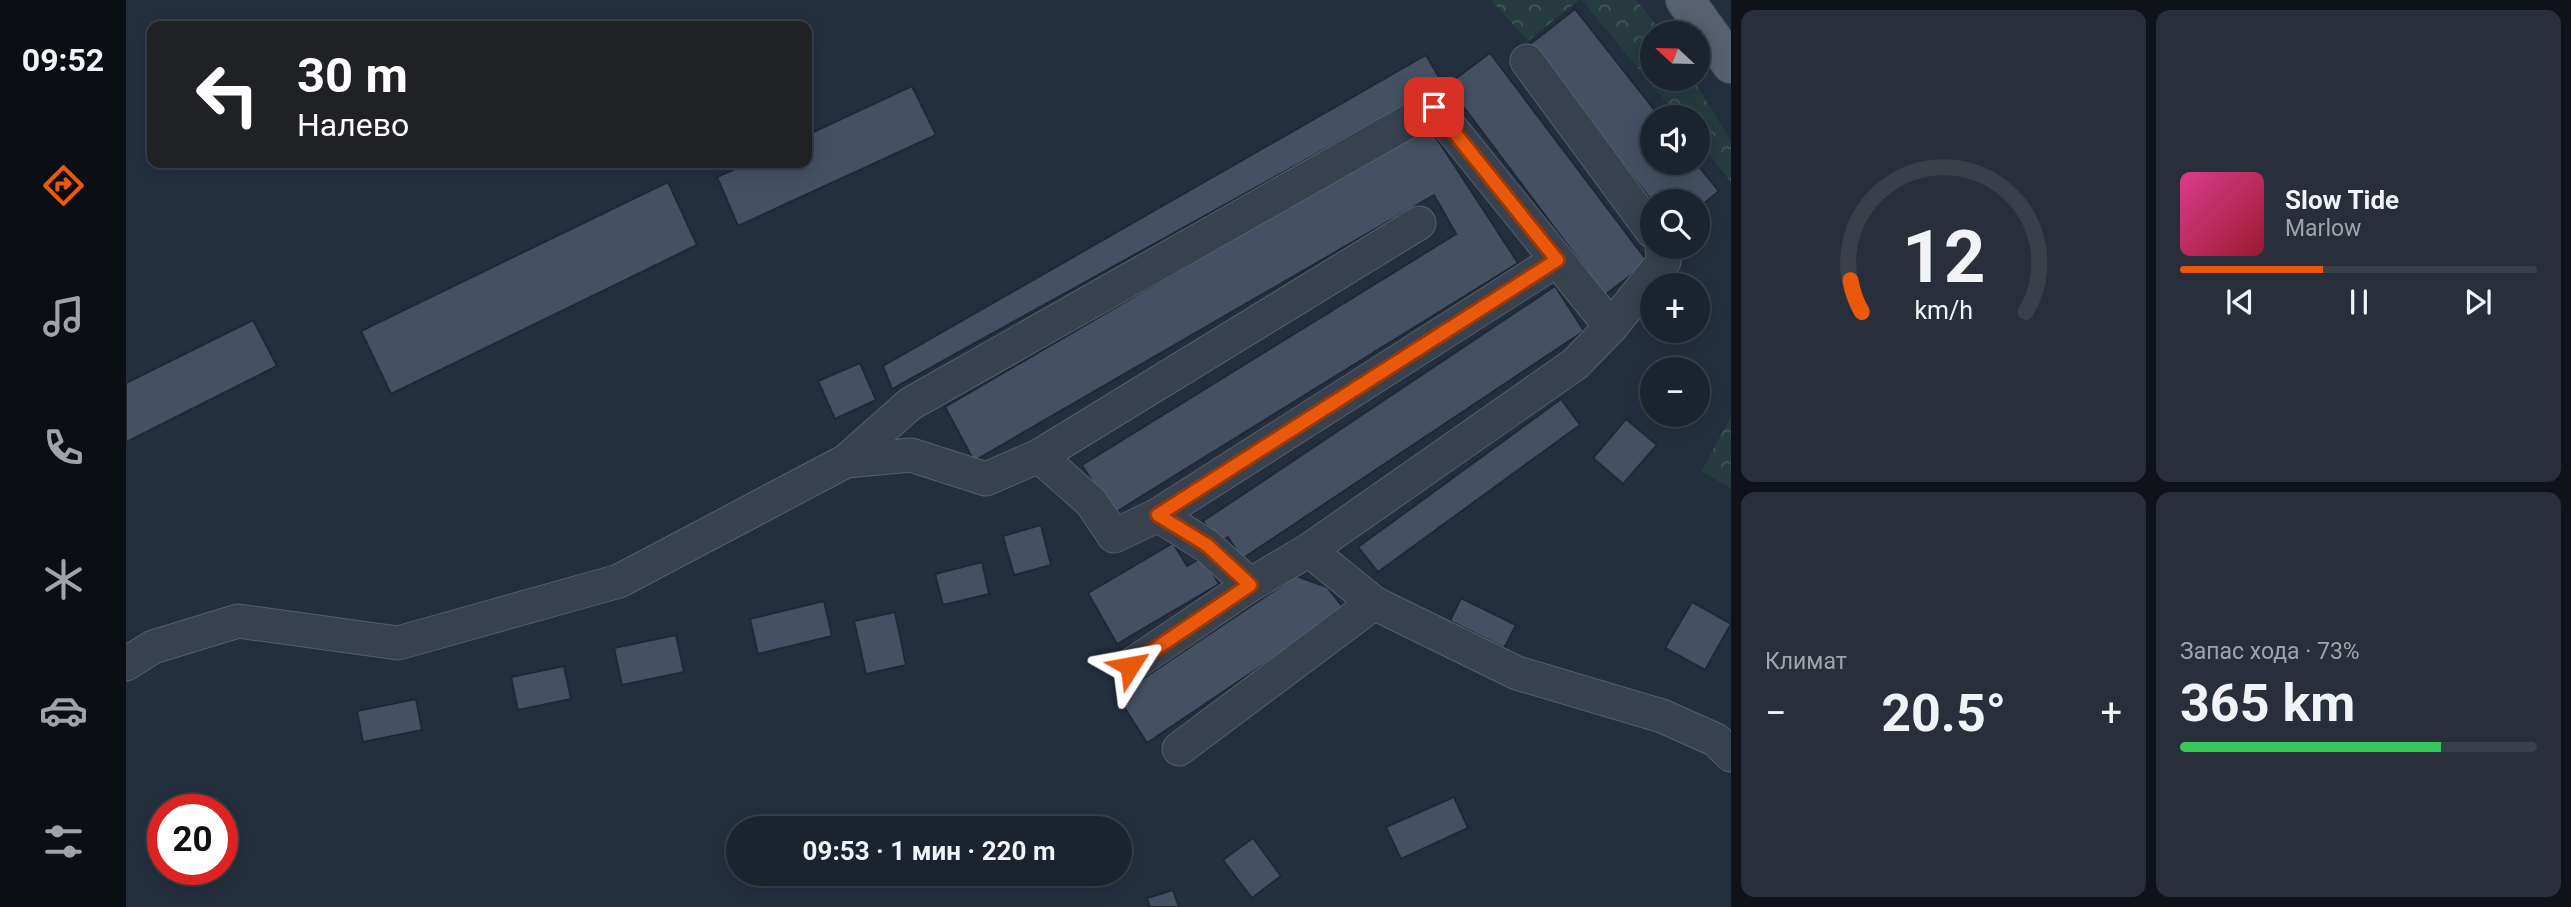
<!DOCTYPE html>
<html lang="ru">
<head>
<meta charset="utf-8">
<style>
	body { margin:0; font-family:Roboto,sans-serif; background:#282f3a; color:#f1f3f6; height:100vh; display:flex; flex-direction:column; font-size:26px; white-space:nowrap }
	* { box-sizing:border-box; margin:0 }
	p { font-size:23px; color:#a0a4aa }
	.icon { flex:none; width:38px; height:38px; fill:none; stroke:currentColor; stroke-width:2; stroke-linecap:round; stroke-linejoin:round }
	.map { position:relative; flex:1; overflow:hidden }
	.side { display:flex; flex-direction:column; gap:10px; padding:10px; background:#0f1319; width:840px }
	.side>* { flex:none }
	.top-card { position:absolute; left:21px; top:21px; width:665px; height:147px; border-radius:14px; box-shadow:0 4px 18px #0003,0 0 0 2px #39404a; background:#202124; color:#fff; overflow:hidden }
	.needle { width:46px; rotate:292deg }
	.buttons { position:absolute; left:1514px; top:21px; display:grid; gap:14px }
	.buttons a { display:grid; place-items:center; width:70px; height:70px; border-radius:50%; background:#1b232e; box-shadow:0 4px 18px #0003,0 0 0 2px #39404a; font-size:35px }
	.speed { position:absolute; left:21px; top:794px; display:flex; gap:14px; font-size:35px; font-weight:700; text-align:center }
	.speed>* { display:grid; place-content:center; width:91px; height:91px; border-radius:50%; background:#1b232e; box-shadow:0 4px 18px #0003,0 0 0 2px #39404a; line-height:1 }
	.speed .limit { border:10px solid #d22; background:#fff; color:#111 }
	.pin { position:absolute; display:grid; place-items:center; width:60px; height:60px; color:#fff; margin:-30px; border-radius:14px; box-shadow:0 4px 10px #0006 }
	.me { position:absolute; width:77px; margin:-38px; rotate:56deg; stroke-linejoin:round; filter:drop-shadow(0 0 5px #0008) }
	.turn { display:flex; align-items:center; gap:24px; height:147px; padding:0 35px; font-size:32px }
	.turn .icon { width:91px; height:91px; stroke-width:2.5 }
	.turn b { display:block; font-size:49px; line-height:60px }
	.big { font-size:52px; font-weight:700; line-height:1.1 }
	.side .card { flex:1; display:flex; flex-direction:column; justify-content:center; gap:10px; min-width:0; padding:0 24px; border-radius:14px; background:#282f3a }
	.side .dial { align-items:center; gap:0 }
	.dial svg { height:182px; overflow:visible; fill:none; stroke:#39404a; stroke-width:7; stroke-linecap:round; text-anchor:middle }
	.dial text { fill:#f1f3f6; stroke:none }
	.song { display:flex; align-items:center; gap:21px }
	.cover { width:84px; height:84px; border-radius:10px; background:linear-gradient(135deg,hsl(330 70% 55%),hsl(350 70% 35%)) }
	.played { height:7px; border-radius:4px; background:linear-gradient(90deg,#ea580c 40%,#39404a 40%) }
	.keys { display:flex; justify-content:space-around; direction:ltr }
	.heat { display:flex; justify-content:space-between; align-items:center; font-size:38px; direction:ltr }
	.charge { height:10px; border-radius:5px; background:linear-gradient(90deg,#34c759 73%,#39404a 0) }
	.side .tiles { flex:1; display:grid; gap:10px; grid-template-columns:repeat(2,1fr) }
	.trip { position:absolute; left:600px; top:816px; width:406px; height:70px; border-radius:35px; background:#1b232e; box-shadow:0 4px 18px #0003,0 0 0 2px #39404a; font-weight:700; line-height:70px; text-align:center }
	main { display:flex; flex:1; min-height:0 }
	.tabs { display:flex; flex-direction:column; width:126px; justify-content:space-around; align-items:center; background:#0b0e12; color:#a0a4aa }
	.tabs .icon { width:49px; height:49px }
	.tabs .on { color:#ea580c }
	.tabs b { font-size:32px; color:#f1f3f6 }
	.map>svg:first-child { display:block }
</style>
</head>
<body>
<main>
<nav class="tabs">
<b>09:52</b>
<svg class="icon on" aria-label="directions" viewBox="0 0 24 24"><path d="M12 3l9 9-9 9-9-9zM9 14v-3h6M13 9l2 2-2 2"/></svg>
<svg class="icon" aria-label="music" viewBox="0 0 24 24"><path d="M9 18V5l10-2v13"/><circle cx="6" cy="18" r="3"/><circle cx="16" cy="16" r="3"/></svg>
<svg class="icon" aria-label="phone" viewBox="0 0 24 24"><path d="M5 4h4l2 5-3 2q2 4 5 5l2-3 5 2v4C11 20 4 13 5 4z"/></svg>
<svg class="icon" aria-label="climate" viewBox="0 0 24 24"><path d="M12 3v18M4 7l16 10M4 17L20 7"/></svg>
<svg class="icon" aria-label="car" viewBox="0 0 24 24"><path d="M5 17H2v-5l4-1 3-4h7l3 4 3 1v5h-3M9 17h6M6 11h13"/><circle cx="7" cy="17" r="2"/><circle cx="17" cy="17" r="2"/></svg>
<svg class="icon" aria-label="filters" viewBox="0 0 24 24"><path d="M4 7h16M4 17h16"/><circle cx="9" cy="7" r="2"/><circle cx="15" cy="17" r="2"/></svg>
</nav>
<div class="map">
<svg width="1605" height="907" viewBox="0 0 1605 907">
	<defs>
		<pattern id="forest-crowns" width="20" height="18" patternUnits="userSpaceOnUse" patternTransform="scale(1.75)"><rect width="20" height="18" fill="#263c3f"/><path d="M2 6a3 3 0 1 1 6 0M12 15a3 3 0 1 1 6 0" fill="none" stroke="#435659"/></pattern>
	</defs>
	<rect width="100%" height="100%" fill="#242f3e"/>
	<!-- forest -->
	<g fill="url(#forest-crowns)">
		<path d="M1365 0H1453L1402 41Z"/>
		<path d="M1456 0H1510L1537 33H1526V79H1567L1605 141V182L1572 141V117H1552Z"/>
		<path d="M1605 416V489L1576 471Z"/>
	</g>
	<!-- building -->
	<g fill="#455162" stroke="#1f2835" stroke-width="2">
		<path d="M1449 9 1534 117H1526V163H1570L1593 191 1572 208V201H1526L1403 45Z"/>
		<path d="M1364 53 1522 262 1479 295 1321 85Z"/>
		<path d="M1300 55 1317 84 766 389 757 366Z"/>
		<path d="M786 86 810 135 612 226 591 177 622 163H681V135Z"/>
		<path d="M1302 125 1392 263 987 514 956 465 1330 234 1308 195 848 461 819 407Z"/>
		<path d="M542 182 571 245 265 394 235 331Z"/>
		<path d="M1429 286 1458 331 1116 559 1102 537 1092 543 1077 521Z"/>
		<path d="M127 320 151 366 0 442V383Z"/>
		<path d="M734 363 750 400 709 419 692 381Z"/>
		<path d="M1435 399 1454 425 1252 572 1232 547Z"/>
		<path d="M1500 419 1531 445 1497 484 1467 458Z"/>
		<path d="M915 525 925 565 888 575 877 536Z"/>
		<path d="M1047 543 1061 566 1077 557 1093 584 991 644 962 593Z"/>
		<path d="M856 562 863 594 817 605 809 574Z"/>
		<path d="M1170 576 1201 587 1219 610 1021 743 991 696Z"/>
		<path d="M1335 598 1390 625 1378 648 1324 621Z"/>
		<path d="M698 601 706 636 632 654 624 619Z"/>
		<path d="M1566 602 1605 624 1579 670 1539 648Z"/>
		<path d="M769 612 780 665 740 674 728 621Z"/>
		<path d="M550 635 558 672 496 685 488 648Z"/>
		<path d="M438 666 445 699 392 710 385 677Z"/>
		<path d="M290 699 296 730 237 742 231 711Z"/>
		<path d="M1328 797 1342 828 1275 859 1260 827Z"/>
		<path d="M1127 838 1155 876 1126 898 1097 860Z"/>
		<path d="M1047 890 1053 907H1024L1021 898Z"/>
	</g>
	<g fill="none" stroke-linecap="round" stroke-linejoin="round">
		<!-- minor casing -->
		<g stroke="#565f6c" stroke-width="35">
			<g id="minor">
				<path d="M1401 61 1526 231"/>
				<path d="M913 456 1293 223"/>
				<path d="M720 461 784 404 1308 107 1485 327 1538 261 1536 247"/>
				<path d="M1032 515 1431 260"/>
				<path d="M1183 550 1449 364 1485 327"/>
				<path d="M0 664 27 647 112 621 272 643 493 581 720 461 785 455 860 479 913 456 965 502 988 536 1032 515 1081 546 1124 585 1183 550 1248 603 1391 673 1536 716 1590 740 1605 755"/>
				<path d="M1004 666 1124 585"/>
				<path d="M1053 749 1248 603"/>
			</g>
		</g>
		<!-- major casing -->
		<g stroke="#414a57" stroke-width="40">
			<path id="major" d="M1559 0 1605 64"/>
		</g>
		<!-- minor -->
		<use href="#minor" stroke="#38414e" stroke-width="33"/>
		<!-- major -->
		<use href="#major" stroke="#56606e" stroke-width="38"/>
	</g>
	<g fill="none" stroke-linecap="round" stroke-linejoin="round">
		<!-- route casing -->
		<g stroke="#983908" stroke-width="18">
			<path id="route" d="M1004 666 1124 585 1081 545 1032 515 1431 260 1308 107"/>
		</g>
		<!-- route -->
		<use href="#route" stroke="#ea580c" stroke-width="12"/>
	</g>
</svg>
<div class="buttons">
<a><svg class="needle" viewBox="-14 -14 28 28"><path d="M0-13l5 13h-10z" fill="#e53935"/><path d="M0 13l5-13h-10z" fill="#a0a4aa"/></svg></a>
<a><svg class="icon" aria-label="sound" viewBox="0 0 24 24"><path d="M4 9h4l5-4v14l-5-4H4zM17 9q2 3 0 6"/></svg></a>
<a><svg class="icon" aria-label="search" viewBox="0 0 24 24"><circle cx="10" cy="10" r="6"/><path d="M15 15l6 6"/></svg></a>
<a>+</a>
<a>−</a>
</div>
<div class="speed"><div class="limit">20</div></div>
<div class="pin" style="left:1308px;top:107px;background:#d93025"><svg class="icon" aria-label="arrive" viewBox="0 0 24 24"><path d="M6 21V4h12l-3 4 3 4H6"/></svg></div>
<svg class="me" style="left:1004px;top:666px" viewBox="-20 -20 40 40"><path d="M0-17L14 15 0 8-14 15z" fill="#ea580c" stroke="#fff" stroke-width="4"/></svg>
<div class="trip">09:53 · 1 мин · 220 m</div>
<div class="top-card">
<div class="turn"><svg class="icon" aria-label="left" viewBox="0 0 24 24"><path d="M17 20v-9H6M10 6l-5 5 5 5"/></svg><div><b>30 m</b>Налево</div></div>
</div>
</div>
<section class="side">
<div class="tiles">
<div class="card dial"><svg viewBox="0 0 100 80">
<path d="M14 69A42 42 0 1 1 86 69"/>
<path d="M14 69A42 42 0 0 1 9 55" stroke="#ea580c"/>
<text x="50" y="56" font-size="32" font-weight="700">12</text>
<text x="50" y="72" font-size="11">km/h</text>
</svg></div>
<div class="card">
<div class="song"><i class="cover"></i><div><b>Slow Tide</b><p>Marlow</p></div></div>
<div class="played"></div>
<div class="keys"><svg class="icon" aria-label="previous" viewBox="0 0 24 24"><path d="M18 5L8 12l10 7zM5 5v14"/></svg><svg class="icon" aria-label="pause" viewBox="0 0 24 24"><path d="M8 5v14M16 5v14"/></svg><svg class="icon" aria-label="next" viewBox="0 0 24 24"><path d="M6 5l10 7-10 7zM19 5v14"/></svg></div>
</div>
<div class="card"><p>Климат</p>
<div class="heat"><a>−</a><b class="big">20.5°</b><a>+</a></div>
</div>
<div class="card"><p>Запас хода · 73%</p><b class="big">365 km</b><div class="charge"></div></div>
</div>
</section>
</main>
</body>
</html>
